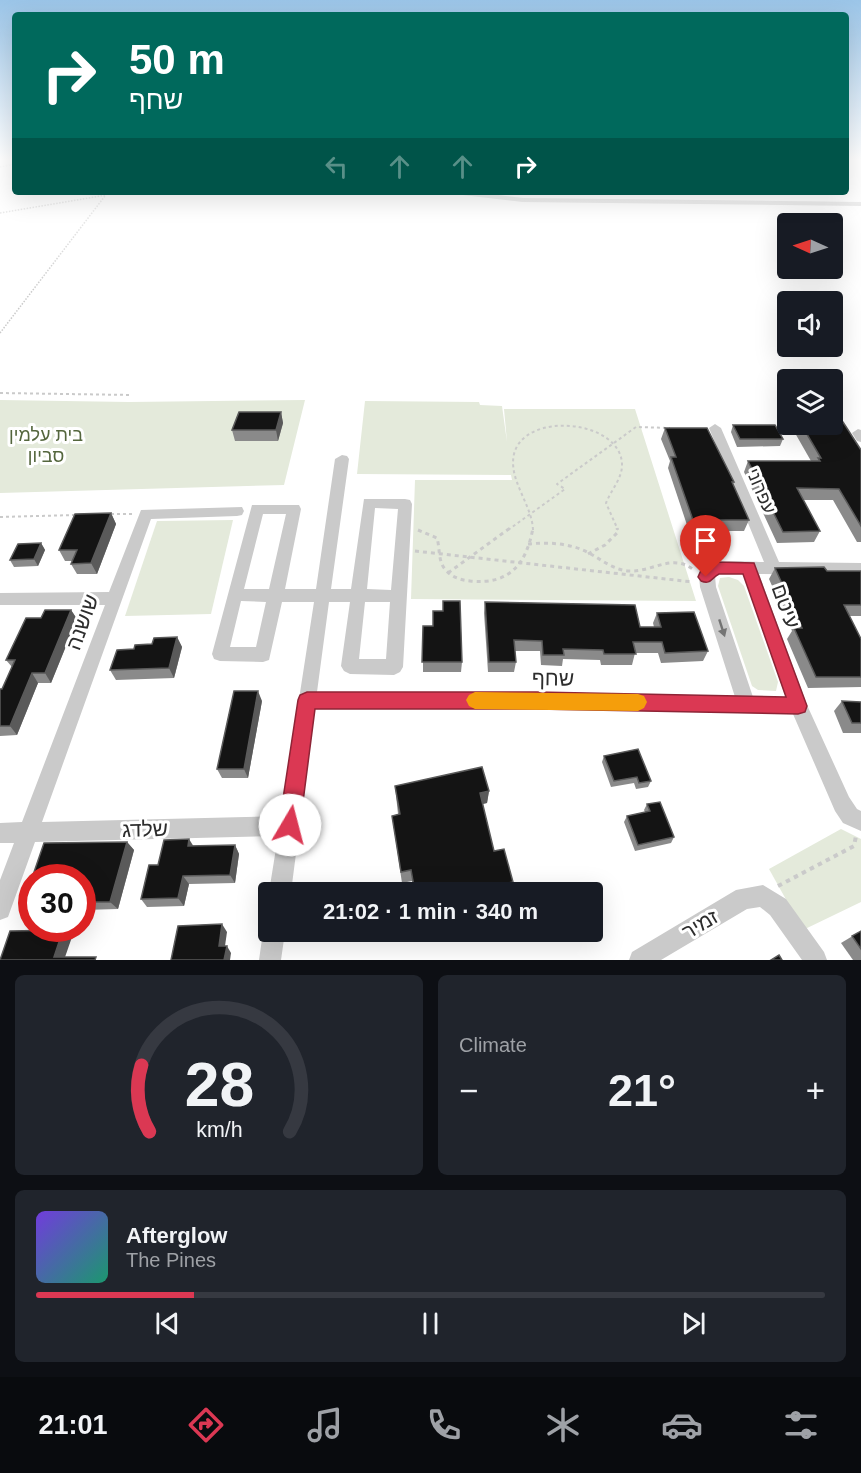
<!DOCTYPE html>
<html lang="en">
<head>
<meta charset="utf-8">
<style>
	body { margin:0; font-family:Helvetica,Heebo,sans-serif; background:#20242c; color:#f1f3f6; height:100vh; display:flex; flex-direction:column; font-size:22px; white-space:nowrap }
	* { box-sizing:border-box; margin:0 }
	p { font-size:20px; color:#9ea1a6 }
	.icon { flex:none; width:33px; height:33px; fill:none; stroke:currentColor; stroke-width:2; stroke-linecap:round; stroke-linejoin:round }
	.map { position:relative; height:960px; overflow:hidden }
	.sheet { display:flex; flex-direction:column; gap:15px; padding:15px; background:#0d0f14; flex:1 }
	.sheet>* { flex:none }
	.top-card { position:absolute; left:12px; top:12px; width:837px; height:183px; border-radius:6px; box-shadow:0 6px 24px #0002; background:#00695c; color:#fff; overflow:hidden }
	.needle { width:39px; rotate:273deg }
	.fabs { position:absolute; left:777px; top:213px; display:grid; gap:12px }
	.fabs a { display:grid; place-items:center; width:66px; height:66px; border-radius:6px; background:#171b24; box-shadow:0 6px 24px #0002; font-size:30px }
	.speed { position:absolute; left:18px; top:864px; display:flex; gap:12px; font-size:30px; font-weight:700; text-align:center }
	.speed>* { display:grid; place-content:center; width:78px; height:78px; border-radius:50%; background:#171b24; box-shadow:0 6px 24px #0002; line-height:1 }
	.speed .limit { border:9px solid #d22; background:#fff; color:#111 }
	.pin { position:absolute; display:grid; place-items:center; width:51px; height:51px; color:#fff; margin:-62px -26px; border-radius:50% 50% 50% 0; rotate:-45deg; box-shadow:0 0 6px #0007 }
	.pin .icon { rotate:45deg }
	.me { position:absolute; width:66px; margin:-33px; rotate:8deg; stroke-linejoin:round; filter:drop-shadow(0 0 4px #0008) }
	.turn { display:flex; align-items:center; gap:21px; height:126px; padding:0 18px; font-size:27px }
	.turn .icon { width:78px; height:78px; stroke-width:2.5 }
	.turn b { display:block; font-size:42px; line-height:51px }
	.lanes { display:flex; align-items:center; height:57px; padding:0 18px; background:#0003; justify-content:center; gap:30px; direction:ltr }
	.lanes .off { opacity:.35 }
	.big { font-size:45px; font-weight:700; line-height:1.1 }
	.sheet .tile { flex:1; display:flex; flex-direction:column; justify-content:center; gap:9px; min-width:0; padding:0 21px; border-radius:9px; background:#20242c }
	.sheet .dial { align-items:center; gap:0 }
	.dial svg { height:156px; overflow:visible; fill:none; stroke:#363941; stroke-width:7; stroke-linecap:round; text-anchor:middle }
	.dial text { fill:#f1f3f6; stroke:none }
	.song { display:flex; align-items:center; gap:18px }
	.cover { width:72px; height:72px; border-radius:9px; background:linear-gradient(135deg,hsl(260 70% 55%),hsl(160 70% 35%)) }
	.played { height:6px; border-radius:3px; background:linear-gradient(90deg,#db3853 20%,#363941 20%) }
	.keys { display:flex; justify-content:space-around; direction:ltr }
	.heat { display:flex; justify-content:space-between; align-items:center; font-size:33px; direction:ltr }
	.sheet .tiles { flex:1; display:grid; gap:15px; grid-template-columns:1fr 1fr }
	.tile:last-child { grid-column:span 2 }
	.trip { position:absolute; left:258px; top:882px; width:345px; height:60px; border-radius:6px; background:#171b24; box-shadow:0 6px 24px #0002; font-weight:700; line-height:60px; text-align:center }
	.dock { display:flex; height:96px; justify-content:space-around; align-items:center; background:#090b0e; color:#9ea1a6 }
	.dock .icon { width:42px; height:42px }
	.dock .selected { color:#db3853 }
	.dock b { font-size:27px; color:#f1f3f6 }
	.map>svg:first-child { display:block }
</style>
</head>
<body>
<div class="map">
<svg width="861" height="960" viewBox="0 0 861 960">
	<rect width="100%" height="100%" fill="#fff"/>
	<!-- green -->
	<g fill="#e4eadb">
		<path d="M0 400 129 402 305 400 284 485 0 493Z"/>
		<path d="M365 401 479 402 480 405 502 406 507 442 504 409H635L696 601 411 599 415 480H512L511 475 357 474Z"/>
		<path d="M233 520 211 614 125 616 157 521Z"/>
		<path d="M729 577 738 580 744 586 778 682 776 691 758 690 752 686 718 586 720 578Z"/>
		<path d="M841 829 861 839V902L803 930 769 869Z"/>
	</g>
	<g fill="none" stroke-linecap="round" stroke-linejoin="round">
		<!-- path-far3 -->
		<g stroke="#cacaca" stroke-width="1.5" stroke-dasharray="1.5 1.5" stroke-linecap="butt">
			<path d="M0 167 15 164"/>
			<path d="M0 213 106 195"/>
			<path d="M0 333 108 192"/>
		</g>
		<!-- path-far2 -->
		<g stroke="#cacaca" stroke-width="2" stroke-dasharray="3 3" stroke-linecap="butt">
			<path d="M0 393 132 395"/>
			<path d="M111 514H132"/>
			<path d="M0 517 75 515"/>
			<path d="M508 530 565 489 557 484 636 427 670 428"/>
			<path d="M533 530C532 504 508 480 514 454 525 410 622 420 622 465 622 479 611 490 606 503L618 530"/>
		</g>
		<!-- path-far1 -->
		<g stroke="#cacaca" stroke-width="3" stroke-dasharray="4 4" stroke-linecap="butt">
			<path d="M418 530 437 538C440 548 438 561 445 569 451 577 460 580 470 581 509 585 526 565 533 528"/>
			<path d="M528 544C548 542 569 543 587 552 601 559 613 570 629 571 654 572 673 552 695 571"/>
			<path d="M415 551 693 582"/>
			<path d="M588 554 605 545 618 532 617 528"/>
			<path d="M448 573 510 528"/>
		</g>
		<!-- path -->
		<path stroke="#cacaca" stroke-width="4" stroke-dasharray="4.5 4.5" stroke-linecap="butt" d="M778 886 854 846 856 836"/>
		<!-- minor -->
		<g fill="#cacaca" fill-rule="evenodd">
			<path d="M450 192H475L523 198 861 202V206L523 202 454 194Z"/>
			<path d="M715 424 721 428 779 562 861 563V575L759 574 807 705 849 797 857 809 861 811V831L843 823 835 811 793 714 536 709 315 708 291 892H269L278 836 35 842 8 917 0 920V880L14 843H0V823L22 822 105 605H0V593L109 592 141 510 242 507 244 511 242 515 237 516 151 519 42 822 281 816 314 602H282L269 660 263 662 220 661 214 659 212 654 252 505H299L301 509 285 589H316L335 459 342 455 347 456 349 459 331 589H351L364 499H405L410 500 412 504 403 667 400 672 394 675 350 674 344 671 341 666 350 602H329L317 692 735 697 700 587C700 583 698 576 700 572 704 557 751 562 764 562L709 428ZM375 508 398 509 391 590 367 589ZM263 514H286L269 589H244ZM718 574H744L786 698 753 697 716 587 715 576ZM241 601 266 602 256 647H230ZM365 602H390L386 659H359Z"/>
			<path d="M858 429 861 430V442L857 441 852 433Z"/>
			<path d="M763 885 786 899 824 952 827 960H802L770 915 760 907 747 909 661 960H629L632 952 736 890Z"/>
			<path d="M268 923V932H285L281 960H259L263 932Z"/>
		</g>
	</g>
	<!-- wall -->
	<g fill="#8a8a8a">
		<path d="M281 412 283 423 278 441H235L232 430Z"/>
		<path d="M798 424H801L861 450V542H857L833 500H803L820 531 814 542 777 543 744 472 748 461H811L795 433Z"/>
		<path d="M733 425 783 439 780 446 737 447 731 432Z"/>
		<path d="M665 428 734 482 733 484 749 520 744 531H689L668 468 670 461 661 439Z"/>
		<path d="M111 513 116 524 97 574H77L71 564 72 561H65L59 550Z"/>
		<path d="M41 543 45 550 38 566 14 567 10 560Z"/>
		<path d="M775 568 827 571H861V616H849L861 639V687L808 688 787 639 792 631 769 579Z"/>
		<path d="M485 602 640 627H654L653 623 657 613 708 651 703 661 661 663 658 653H635L632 665H601L600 660 563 659 562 666 541 665 540 651H515L516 662 514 672H488L484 613Z"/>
		<path d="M71 610 77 619 51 683H38L17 735 0 736V689H2L12 667 6 660 41 618Z"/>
		<path d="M423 626 462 662 461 672H423Z"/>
		<path d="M177 637 182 647 174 678 116 680 110 670 134 649Z"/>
		<path d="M262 701 248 778H222L217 769Z"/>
		<path d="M842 701 861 702V733H843L834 711Z"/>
		<path d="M604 756 651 781 648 787 636 789 634 783 611 787 602 762Z"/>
		<path d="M395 786 489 791 487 803 482 804 494 851 510 892H414L412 881 402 883 392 816 398 814Z"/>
		<path d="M647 804 674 837 671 843 635 851 624 822 627 816 645 812 644 810Z"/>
		<path d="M127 842 134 850 118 909 82 910V878Z"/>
		<path d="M235 845 239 854 235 883 189 884 184 906 147 907 141 899 158 865 194 846Z"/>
		<path d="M32 879V910L23 904Z"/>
		<path d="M861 931V960H853L841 943Z"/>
	</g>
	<!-- shaded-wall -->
	<g fill="#5a5a5a">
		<path d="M281 412 283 423 278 441 276 430Z"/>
		<path d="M111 513 116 524 97 574 91 563Z"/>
		<path d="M41 543 45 550 38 566 34 559Z"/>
		<path d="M71 610 77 619 51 683 45 673Z"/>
		<path d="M177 637 182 647 174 678 169 668Z"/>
		<path d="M32 673 38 683 17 735 10 726Z"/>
		<path d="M258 691 262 701 248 778 244 769Z"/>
		<path d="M489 791 487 803 478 805 480 793Z"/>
		<path d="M189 839 194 847 188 846Z"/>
		<path d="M127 842 134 850 118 909 110 902Z"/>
		<path d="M235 845 239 854 235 883 230 875Z"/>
		<path d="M183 876 189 884 184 906 178 898Z"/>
		<path d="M513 882 510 892H468Z"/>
		<path d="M222 924 227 932 224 953 219 946Z"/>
		<path d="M63 930 72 937 64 960 54 957Z"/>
		<path d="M227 946 231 953 230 960H224Z"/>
	</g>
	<!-- building -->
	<g fill="#141414" stroke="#5a5a5a" stroke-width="1.5">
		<path d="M239 412H281L276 430H232Z"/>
		<path d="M832 422H843L861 450V526L839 489 797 488 820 531 783 532 748 461H820L818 458H821L801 424H832Z"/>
		<path d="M733 425H775L783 439H740Z"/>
		<path d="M665 428H707L734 482H732L749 520H693L671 457H676Z"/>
		<path d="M111 513 91 563 71 564 77 550H59L75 514Z"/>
		<path d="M41 543 34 559 10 560 18 544Z"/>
		<path d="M824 567 827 571H861V605H844L861 639V677H816L794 628H802L775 568Z"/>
		<path d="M443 601H460L462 662H422L423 626H433V611H443Z"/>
		<path d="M485 602 635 605 640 627H661L657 613 694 612 708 651 665 653 662 642H633L636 654H604L603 650 563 649 564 655H543L542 641 514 640 516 662H489Z"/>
		<path d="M45 610H71L45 673H32L10 726H0V689H2L15 660H6L26 618H41Z"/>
		<path d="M177 637 169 668 110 670 117 650 134 649 135 645 152 644 154 638Z"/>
		<path d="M234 691H258L244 769H217Z"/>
		<path d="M842 701 861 702V723H852Z"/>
		<path d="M638 749 651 781 639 783 637 777 614 781 604 756Z"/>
		<path d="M482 767 489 791 480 793 494 851 504 849 513 882 468 892H415L411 870 401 872 392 816 400 814 395 786Z"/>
		<path d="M660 802 674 837 638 845 627 816 650 811 647 804Z"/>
		<path d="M189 839 188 846 235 845 230 875 183 876 178 898 141 899 149 865H158L164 840Z"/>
		<path d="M127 842 110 902H82V878H32L44 843Z"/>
		<path d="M32 879V904H23Z"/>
		<path d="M222 924 219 946H227L224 960H171L178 926Z"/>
		<path d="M63 930 54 957H96L95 960H0L10 931Z"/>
		<path d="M861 931V949L852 936Z"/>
		<path d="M779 955 782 960H771Z"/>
	</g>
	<!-- one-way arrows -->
	<defs><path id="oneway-solid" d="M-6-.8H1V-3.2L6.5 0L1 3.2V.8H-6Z" transform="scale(1.5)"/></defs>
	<use fill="#747474" href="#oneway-solid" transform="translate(722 628) rotate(72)"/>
	<!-- sky -->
	<linearGradient id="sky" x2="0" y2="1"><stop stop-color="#9bc5e8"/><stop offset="0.54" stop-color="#fff"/><stop offset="1" stop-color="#fff" stop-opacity="0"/></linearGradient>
	<rect width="861" height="295" fill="url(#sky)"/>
	<!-- route -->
	<path fill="#db3853" stroke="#8e2436" stroke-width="1.5" d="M716 562 754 563 807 706 805 712 798 714 536 709H315L300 825 297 833 290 836 282 833 279 825 298 700 300 695 307 692H536L786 697 743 574H719C711 578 711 585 701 581L698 577 702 568Z"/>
	<!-- slow -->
	<path fill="#f59e0b" d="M475 692 638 694 644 696 647 702 644 708 638 711 475 709 469 706 466 700 469 695Z"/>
	<g text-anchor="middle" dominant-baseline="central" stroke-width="6" stroke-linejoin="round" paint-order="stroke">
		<!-- park labels -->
		<g font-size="18" fill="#54663d" stroke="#fff">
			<text x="46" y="435">בית עלמין<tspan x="46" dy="21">סביון</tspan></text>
		</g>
		<!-- street labels -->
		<g font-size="18" fill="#2d2d2d" stroke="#fff">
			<text transform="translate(761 491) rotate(67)">עפרוני</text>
		</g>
		<!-- near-street labels -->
		<g font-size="21" fill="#2d2d2d" stroke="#fff">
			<text transform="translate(786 606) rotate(70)">עיטם</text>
			<text transform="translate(82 622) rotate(-70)">שושנה</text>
			<text transform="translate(553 678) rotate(1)">שחף</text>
			<text transform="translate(145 829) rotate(-1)">שלדג</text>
			<text transform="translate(700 924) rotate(-31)">זמיר</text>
		</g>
	</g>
</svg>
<div class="fabs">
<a><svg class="needle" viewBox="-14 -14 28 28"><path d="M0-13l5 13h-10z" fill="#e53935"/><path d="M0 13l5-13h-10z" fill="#9ea1a6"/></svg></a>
<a><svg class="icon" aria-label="sound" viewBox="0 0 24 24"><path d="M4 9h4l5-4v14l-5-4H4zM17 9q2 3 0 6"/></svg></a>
<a><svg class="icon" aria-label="layers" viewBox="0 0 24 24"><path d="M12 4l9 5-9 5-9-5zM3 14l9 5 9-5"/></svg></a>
</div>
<div class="speed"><div class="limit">30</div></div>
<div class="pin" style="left:706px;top:577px;background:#d93025"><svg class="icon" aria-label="arrive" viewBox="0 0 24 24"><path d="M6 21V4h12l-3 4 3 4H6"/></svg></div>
<svg class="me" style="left:290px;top:825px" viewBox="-20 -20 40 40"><circle r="19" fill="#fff"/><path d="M0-13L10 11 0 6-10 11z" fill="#db3853"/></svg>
<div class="trip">21:02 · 1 min · 340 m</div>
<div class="top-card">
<div class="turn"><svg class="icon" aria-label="right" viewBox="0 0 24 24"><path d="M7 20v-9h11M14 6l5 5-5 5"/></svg><div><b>50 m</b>שחף</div></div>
<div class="lanes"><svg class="icon off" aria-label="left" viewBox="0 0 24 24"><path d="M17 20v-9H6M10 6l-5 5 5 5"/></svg><svg class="icon off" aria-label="ahead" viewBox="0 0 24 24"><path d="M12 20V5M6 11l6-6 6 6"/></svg><svg class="icon off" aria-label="ahead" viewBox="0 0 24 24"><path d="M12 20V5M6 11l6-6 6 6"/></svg><svg class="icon" aria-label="right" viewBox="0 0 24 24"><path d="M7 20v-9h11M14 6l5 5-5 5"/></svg></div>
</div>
</div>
<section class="sheet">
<div class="tiles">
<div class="tile dial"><svg viewBox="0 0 100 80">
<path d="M14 69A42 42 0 1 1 86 69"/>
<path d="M14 69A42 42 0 0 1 10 35" stroke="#db3853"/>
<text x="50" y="56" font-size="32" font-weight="700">28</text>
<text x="50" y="72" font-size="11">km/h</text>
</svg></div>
<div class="tile"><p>Climate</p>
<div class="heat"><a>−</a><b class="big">21°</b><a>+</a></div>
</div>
<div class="tile">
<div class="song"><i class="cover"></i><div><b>Afterglow</b><p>The Pines</p></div></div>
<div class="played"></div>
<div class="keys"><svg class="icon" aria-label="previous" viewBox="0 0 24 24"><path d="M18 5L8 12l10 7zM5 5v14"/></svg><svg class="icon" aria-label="pause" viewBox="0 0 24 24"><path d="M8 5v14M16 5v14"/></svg><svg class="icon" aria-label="next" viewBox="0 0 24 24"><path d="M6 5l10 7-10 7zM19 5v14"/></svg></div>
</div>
</div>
</section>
<nav class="dock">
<b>21:01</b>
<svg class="icon selected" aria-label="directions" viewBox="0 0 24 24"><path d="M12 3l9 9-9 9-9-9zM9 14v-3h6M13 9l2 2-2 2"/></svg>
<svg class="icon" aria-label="music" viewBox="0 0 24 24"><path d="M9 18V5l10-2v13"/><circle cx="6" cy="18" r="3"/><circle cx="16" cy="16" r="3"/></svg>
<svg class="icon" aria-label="phone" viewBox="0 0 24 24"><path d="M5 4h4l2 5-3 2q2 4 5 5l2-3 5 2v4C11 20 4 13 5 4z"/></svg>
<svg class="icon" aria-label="climate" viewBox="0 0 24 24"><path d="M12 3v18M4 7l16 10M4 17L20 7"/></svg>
<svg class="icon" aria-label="car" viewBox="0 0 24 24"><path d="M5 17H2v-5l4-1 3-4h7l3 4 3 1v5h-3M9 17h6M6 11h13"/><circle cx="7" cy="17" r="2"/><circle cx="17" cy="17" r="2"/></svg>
<svg class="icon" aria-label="filters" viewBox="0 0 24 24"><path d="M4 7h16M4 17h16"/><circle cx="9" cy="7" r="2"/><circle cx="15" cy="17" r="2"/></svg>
</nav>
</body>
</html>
